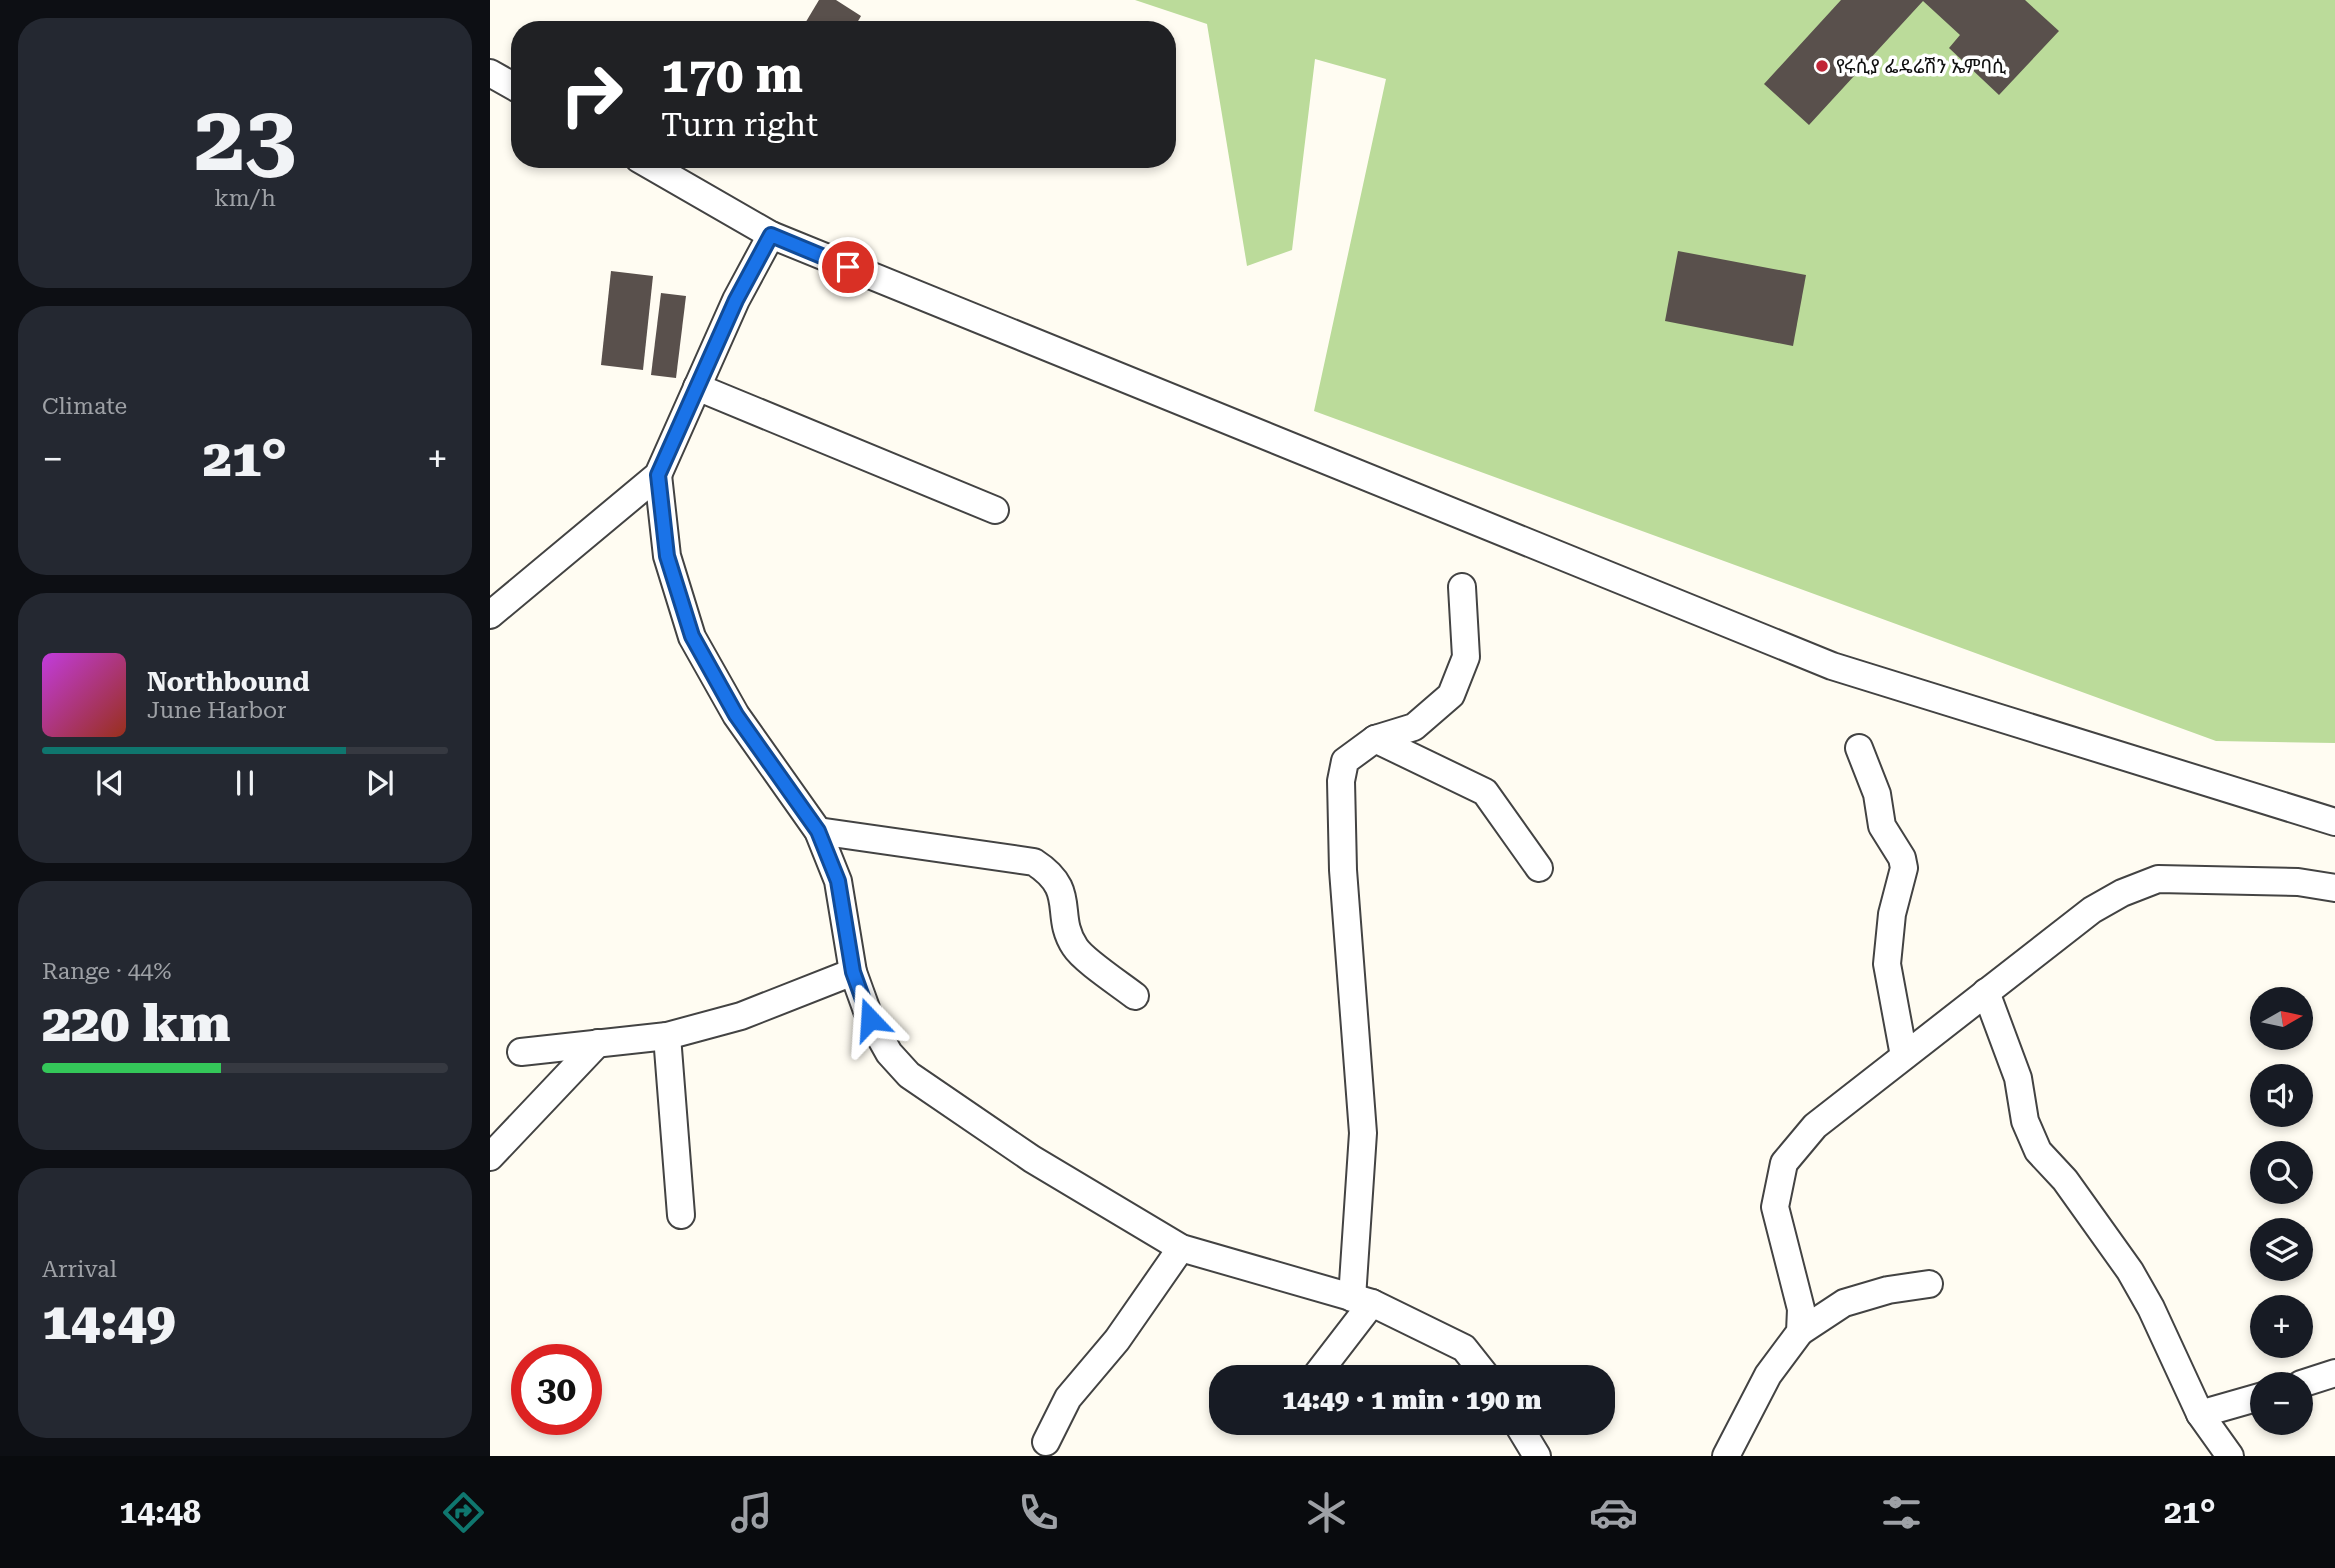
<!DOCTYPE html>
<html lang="en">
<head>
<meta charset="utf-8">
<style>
	body { margin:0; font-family:"Roboto Serif","Noto Sans Ethiopic",serif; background:#242831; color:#f1f3f6; height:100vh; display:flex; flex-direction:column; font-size:26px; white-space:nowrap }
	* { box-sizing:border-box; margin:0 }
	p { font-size:23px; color:#9ea1a6 }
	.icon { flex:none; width:38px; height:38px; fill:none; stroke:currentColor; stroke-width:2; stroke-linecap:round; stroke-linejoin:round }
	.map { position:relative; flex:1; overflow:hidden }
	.panel { display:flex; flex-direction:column; gap:18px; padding:18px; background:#0d0f14; width:490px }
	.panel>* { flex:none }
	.top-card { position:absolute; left:21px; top:21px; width:665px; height:147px; border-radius:28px; box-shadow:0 4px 10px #0003; background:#202124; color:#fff; overflow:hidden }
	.needle { width:46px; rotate:81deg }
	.fabs { position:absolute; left:1760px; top:987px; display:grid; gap:14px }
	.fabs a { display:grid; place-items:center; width:63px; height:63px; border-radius:50%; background:#171b24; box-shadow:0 4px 10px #0003; font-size:35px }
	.speed { position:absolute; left:21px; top:1344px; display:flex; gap:14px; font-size:35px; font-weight:700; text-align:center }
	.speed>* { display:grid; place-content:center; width:91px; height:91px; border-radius:50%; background:#171b24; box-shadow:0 4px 10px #0003; line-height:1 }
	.speed .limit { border:10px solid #d22; background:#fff; color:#111 }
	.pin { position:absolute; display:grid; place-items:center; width:60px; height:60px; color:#fff; margin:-30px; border:4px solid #fff; border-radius:50%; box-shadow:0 2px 7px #0007 }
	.me { position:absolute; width:77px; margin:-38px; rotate:340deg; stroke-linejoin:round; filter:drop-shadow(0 0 5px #0008) }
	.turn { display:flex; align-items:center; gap:24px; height:147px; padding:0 35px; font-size:32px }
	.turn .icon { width:91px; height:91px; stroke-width:2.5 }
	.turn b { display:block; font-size:49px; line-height:60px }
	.big { font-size:52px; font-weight:800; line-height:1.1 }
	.panel .card { flex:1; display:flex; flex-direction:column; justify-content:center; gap:10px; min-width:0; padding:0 24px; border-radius:28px; background:#242831 }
	.panel .dial { align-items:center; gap:0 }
	.dial b { font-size:91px; line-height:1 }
	.song { display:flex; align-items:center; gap:21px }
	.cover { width:84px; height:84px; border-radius:10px; background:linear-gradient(135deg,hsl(290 70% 55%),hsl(10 70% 35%)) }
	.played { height:7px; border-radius:4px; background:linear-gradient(90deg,#0f766e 75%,#363941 75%) }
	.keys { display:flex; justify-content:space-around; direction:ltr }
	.heat { display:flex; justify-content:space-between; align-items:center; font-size:38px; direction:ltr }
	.charge { height:10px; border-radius:5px; background:linear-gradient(90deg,#34c759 44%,#363941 0) }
	.trip { position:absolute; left:719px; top:1365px; width:406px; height:70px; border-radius:28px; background:#171b24; box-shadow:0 4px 10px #0003; font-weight:800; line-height:70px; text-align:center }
	.dock { display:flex; height:112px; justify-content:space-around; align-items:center; background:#090b0e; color:#9ea1a6 }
	.dock .icon { width:49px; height:49px }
	.dock .on { color:#0f766e }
	.dock b { font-size:32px; color:#f1f3f6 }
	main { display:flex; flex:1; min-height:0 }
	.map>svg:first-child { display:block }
</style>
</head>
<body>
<main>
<section class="panel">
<div class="card dial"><b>23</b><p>km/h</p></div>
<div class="card"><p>Climate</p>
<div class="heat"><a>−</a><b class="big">21°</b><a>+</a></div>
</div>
<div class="card">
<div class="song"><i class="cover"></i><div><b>Northbound</b><p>June Harbor</p></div></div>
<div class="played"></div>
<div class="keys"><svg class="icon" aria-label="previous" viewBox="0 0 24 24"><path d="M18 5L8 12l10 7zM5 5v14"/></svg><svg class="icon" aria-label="pause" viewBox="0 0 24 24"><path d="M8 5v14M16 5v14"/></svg><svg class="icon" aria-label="next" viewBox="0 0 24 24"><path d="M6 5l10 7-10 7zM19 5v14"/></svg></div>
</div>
<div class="card"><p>Range · 44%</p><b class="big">220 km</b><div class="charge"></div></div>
<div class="card"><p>Arrival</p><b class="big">14:49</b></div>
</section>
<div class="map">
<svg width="1845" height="1456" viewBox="0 0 1845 1456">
	<rect width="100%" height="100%" fill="#fffcf2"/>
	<!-- forest -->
	<path fill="#bbdb9a" d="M645 0H1845V743L1726 741 824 411 896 79 825 59 802 250 757 266 717 24Z"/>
	<!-- building -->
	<g fill="#59504c">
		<path d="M329 0H346L371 16 363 30H311Z"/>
		<path d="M1351 0H1535L1569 31 1509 95 1459 48 1470 35 1433 1 1319 125 1274 84Z"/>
		<path d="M1188 251 1316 275 1303 346 1175 321Z"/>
		<path d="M121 271 163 276 153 370 111 365Z"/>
		<path d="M171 293 196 296 186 378 161 375Z"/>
	</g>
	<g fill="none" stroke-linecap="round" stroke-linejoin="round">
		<!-- minor casing -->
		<g stroke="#434343" stroke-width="30">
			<g id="minor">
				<path d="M0 73 30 90"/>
				<path d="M149 159 281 235 1342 666 1845 822"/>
				<path d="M207 387 505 510"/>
				<path d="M168 475 177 556 202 637 246 715 328 831 348 881 363 972 380 1019 399 1053 419 1075 542 1159 691 1248 882 1303 974 1348 997 1377"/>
				<path d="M0 615 168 475 246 300 281 235"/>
				<path d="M885 739 924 727 961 695 976 657 972 587"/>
				<path d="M1369 748 1387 794 1392 826 1412 858 1414 868 1402 914 1397 964 1414 1056"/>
				<path d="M328 831 544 862C589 891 563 914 585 947 593 960 631 985 645 996"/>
				<path d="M1496 992 1528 1078 1535 1121 1548 1151 1575 1180 1640 1271 1661 1308 1710 1414 1740 1456"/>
				<path d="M177 1036 191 1215"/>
				<path d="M31 1052 177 1036 251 1016 363 972"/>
				<path d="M0 1157 108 1043"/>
				<path d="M862 1298 873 1133 853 870 851 781 855 761 885 739 995 792 1049 868"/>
				<path d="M1310 1332 1354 1303 1398 1290 1439 1284"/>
				<path d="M825 1377 882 1303"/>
				<path d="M1811 1384 1845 1373"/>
				<path d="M1710 1414 1773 1396"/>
				<path d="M1027 1423 1047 1456"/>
				<path d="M556 1442 578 1398 627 1340 691 1248"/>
				<path d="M1236 1456 1278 1375 1310 1332 1311 1309 1285 1207 1294 1163 1325 1126 1602 910 1632 893 1668 879 1808 882 1845 888"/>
			</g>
		</g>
		<!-- minor -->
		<use href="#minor" stroke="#fff" stroke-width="26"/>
	</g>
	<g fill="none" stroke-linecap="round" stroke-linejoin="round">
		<!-- route casing -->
		<g stroke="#114b97" stroke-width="18">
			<path id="route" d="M358 267 281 235 246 300 168 475 177 556 202 636 246 715 328 831 348 881 363 972 380 1019"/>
		</g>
		<!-- route -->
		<use href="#route" stroke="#1a73e8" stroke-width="12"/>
	</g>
	<!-- markers -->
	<circle fill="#c12637" stroke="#fff" stroke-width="2.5" cx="1332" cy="66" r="7"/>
	<g text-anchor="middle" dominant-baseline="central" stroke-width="7" stroke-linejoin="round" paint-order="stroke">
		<!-- poi labels -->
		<g font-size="19" fill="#101010" stroke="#fff" text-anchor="start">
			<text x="1346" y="66">የሩሲያ ፌዴሬሽን ኤምባሲ</text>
		</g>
	</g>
</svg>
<div class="fabs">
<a><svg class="needle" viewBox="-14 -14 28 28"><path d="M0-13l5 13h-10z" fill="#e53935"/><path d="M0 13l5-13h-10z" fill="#9ea1a6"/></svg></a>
<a><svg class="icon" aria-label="sound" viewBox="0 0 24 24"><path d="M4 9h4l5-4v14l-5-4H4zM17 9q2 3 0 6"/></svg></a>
<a><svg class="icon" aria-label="search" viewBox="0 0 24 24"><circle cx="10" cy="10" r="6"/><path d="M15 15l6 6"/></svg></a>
<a><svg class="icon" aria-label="layers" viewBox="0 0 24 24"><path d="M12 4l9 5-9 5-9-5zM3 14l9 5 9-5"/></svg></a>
<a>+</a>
<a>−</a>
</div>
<div class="speed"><div class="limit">30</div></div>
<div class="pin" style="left:358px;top:267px;background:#d93025"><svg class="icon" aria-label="arrive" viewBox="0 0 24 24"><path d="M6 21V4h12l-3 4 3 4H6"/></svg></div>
<svg class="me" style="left:380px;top:1019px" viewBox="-20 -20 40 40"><path d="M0-17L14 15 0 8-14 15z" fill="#1a73e8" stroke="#fff" stroke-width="4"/></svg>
<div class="trip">14:49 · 1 min · 190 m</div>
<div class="top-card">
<div class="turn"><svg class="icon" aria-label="right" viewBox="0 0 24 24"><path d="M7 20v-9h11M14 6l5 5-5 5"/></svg><div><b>170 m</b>Turn right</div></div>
</div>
</div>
</main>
<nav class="dock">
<b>14:48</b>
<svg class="icon on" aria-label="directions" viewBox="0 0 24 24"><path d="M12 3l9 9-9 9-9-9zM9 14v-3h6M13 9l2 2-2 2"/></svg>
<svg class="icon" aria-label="music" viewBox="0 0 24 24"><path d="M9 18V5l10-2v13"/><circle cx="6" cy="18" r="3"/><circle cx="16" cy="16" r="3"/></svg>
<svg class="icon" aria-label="phone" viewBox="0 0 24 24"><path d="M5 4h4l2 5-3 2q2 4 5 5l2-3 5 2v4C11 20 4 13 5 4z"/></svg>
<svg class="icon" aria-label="climate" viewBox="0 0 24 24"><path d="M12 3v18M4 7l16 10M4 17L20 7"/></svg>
<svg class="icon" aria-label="car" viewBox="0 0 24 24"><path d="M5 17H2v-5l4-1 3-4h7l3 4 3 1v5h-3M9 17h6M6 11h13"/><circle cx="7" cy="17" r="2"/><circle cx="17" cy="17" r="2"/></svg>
<svg class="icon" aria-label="filters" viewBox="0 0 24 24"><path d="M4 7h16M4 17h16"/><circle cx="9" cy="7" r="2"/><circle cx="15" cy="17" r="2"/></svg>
<b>21°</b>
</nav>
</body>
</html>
